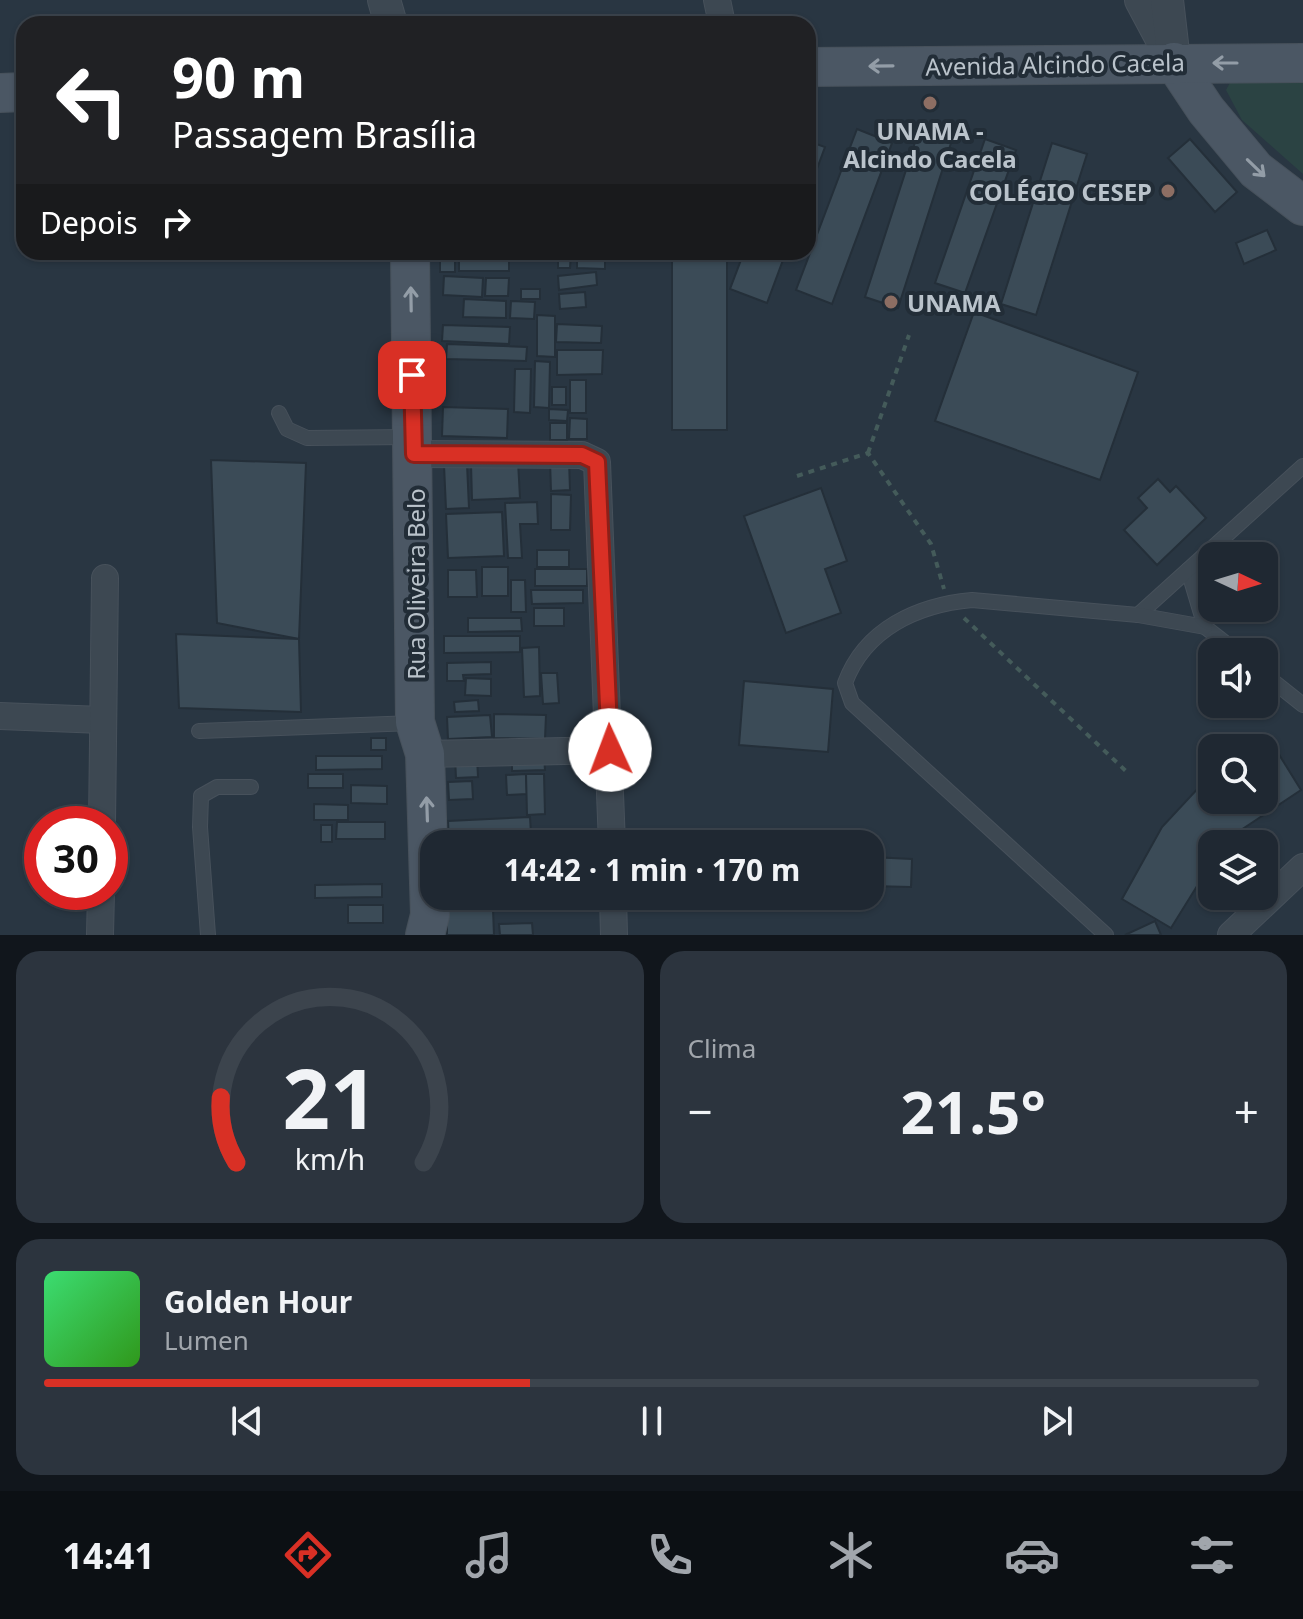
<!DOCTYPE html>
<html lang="pt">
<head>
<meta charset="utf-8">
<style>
	body { margin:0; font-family:"Noto Sans",sans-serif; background:#2c343e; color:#f1f3f6; height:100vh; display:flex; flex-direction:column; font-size:30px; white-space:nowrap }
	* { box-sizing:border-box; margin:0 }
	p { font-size:26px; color:#a1a6ac }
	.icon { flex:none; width:44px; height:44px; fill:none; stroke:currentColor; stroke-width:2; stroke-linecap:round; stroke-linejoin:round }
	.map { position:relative; height:935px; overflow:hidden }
	.details { display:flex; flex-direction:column; gap:16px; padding:16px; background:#11161c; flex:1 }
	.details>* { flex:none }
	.guide { position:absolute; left:16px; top:16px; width:800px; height:244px; border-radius:24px; box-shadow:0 2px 6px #0004,0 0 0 2px #3c444d; background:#202124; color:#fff; overflow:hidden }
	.needle { width:52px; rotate:94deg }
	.controls { position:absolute; left:1198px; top:542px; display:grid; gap:16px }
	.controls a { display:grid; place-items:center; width:80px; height:80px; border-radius:16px; background:#1f2832; box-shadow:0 2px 6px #0004,0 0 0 2px #3c444d; font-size:40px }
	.speed { position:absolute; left:24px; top:806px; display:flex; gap:16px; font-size:40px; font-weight:700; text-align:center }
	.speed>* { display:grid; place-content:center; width:104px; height:104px; border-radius:50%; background:#1f2832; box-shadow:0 2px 6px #0004,0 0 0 2px #3c444d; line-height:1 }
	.speed .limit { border:12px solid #d22; background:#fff; color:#111 }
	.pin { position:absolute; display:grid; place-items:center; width:68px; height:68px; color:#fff; margin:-34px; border-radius:16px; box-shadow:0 4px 12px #0006 }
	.me { position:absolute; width:88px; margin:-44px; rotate:358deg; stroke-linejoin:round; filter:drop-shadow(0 0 6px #0008) }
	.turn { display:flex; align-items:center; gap:28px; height:168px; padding:0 24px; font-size:36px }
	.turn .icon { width:104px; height:104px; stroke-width:2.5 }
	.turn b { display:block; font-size:56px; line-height:68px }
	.then { display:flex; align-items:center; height:76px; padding:0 24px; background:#0003; gap:16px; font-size:30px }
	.big { font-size:60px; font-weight:700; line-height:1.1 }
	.details .card { flex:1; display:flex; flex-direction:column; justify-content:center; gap:12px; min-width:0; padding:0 28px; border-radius:24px; background:#2c343e }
	.details .dial { align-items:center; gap:0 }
	.dial svg { height:208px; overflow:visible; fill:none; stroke:#3c444d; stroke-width:7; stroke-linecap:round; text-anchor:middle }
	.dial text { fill:#f1f3f6; stroke:none }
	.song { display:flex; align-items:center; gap:24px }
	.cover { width:96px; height:96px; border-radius:12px; background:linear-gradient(135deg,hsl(140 70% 55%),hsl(110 70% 35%)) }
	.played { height:8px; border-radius:4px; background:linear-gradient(90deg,#d93025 40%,#3c444d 40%) }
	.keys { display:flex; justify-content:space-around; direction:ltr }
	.heat { display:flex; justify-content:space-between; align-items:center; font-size:44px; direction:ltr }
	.details .tiles { flex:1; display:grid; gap:16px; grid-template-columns:1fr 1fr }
	.card:last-child { grid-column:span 2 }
	.trip { position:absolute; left:420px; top:830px; width:464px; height:80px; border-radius:24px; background:#1f2832; box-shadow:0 2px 6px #0004,0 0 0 2px #3c444d; font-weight:700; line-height:80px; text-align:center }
	.tabs { display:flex; height:128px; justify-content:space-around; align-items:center; background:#0c1014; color:#a1a6ac }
	.tabs .icon { width:56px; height:56px }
	.tabs .selected { color:#d93025 }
	.tabs b { font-size:36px; color:#f1f3f6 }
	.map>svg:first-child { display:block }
</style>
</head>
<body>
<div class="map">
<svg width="1303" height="935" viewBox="0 0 1303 935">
	<rect width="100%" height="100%" fill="#293642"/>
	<!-- green -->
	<path fill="#2b4343" d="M1303 77V174L1242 120 1226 90 1232 79Z"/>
	<!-- building -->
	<g fill="#3b4b57" stroke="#242f39" stroke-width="2">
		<path d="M857 129 892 143 832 304 796 290Z"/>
		<path d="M918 133 951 143 898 308 865 297Z"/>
		<path d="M985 139 1016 150 965 293 935 283Z"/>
		<path d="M1190 139 1237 192 1215 212 1168 158Z"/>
		<path d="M808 141 825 147 808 193Z"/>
		<path d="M1052 143 1087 154 1036 315 1001 304Z"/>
		<path d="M1267 230 1276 250 1244 264 1236 243Z"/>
		<rect x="440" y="252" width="15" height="20"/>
		<rect x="459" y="252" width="50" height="19"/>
		<path d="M558 252H571L570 268H558Z"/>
		<path d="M577 252H605V269L577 268Z"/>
		<rect x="672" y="252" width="55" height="178"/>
		<path d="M744 252H786L767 303 730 289Z"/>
		<path d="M596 272 597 285 559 290 558 276Z"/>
		<path d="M444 276 483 278 482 297 443 295Z"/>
		<path d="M486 278H509L508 296H485Z"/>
		<rect x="521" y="289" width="19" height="10"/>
		<path d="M585 292 586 307 560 309 559 294Z"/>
		<path d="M464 299 506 301V318L463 317Z"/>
		<path d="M511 301 535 302 534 319 510 318Z"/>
		<path d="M974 312 1138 372 1100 480 935 421Z"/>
		<path d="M537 315 555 316V357L537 356Z"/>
		<path d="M557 324 602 326 601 343 556 342Z"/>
		<path d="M443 325 510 327 509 344 442 341Z"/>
		<path d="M447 344 527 347 526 361 446 359Z"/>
		<path d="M557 350H603L602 374 557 375Z"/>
		<path d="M535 361 550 362 549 408 534 407Z"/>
		<path d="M515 369H531L530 413 514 412Z"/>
		<rect x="570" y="380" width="16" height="33"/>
		<rect x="552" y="387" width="14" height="18"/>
		<path d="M443 407 508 409 507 438 442 436Z"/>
		<path d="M549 409 568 410 567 421 549 420Z"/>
		<path d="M570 418 587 419V439H569Z"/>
		<rect x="550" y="423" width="17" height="17"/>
		<path d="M211 460 306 463 299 639 217 623Z"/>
		<path d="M569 460 570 490 551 491 550 461Z"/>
		<path d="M518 461 520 498 472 500 471 464Z"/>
		<path d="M467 464 469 508 446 509 444 465Z"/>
		<path d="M1158 479 1170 492 1176 486 1206 518 1157 565 1124 530 1147 508 1138 498Z"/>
		<path d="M821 488 847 561 825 569 841 613 786 633 744 516Z"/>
		<path d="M551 494 571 495 570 530H551Z"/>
		<path d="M537 502 538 524H520L522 558H508L505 503Z"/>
		<path d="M502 512 504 556 448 558 446 514Z"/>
		<rect x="537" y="550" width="32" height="17"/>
		<rect x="482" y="567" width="26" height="29"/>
		<rect x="535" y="569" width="52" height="17"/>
		<path d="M448 570H476L477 597H448Z"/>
		<path d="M511 580H525L526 612H511Z"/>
		<path d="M531 590H583V603L532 604Z"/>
		<rect x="534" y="608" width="30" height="18"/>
		<path d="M468 618H521L522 631 468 632Z"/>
		<path d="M176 634 299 639 301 712 179 708Z"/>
		<path d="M444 636H520V652L444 653Z"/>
		<path d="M539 647 540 696 524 697 522 648Z"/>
		<path d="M491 662V674L463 675 464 681H447V663Z"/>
		<path d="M541 673H557L559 703 543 704Z"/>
		<path d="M466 678 491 679V696L465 695Z"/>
		<path d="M744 681 833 689 828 752 739 745Z"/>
		<path d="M478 700 479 711 455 712 454 702Z"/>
		<path d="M494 714 546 715 545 739 494 738Z"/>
		<path d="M490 715 492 737 448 739 447 717Z"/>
		<rect x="371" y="738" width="15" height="12"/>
		<path d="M1270 740 1301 790 1238 832 1228 844H1212V862L1171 928 1122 899 1162 827 1202 784 1212 778V800H1264V748H1258Z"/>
		<path d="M316 756H382V769L316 770Z"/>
		<path d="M544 756 545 770 512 771V757Z"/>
		<path d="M477 757 478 777 456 778 455 758Z"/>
		<rect x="308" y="774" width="35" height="14"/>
		<path d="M526 774 527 794 507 795 506 775Z"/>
		<path d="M526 774H544L545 814 527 815Z"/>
		<path d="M472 781 473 799 449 800 448 782Z"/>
		<path d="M351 785 387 786V804L351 803Z"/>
		<path d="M314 804 348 805V820H314Z"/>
		<path d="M530 817 531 834 512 836 513 844H449L448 821Z"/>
		<path d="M337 822H385V839H336Z"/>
		<rect x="321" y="825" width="11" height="17"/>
		<path d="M564 837V844H527V839Z"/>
		<path d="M870 857 912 859 911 887 870 886Z"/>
		<path d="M382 884V897L315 898V885Z"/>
		<path d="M449 896H528V904L449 906Z"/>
		<rect x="348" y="905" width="35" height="18"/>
		<path d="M493 909 494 935H447V911Z"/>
		<path d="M1155 921 1161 935H1125Z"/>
		<path d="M532 923 533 935H500L499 924Z"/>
	</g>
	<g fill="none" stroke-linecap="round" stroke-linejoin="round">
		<!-- service casing -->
		<g stroke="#47515b" stroke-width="16">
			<g id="service">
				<path d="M279 413 287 429 307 438 409 437"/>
				<path d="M1188 570 1205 627 1237 652"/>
				<path d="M1138 615 1303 466"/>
				<path d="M1264 674 1303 705"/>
				<path d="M199 731 414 723"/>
				<path d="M208 935 200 827 201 796 217 787H251"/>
				<path d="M1106 935 852 703 845 683C865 629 917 605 972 600L1138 615 1205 627"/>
			</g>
		</g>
		<!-- minor casing -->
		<g stroke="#47515b" stroke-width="28">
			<g id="minor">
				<path d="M717 0 722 24"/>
				<path d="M414 454 582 455 597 462 612 844"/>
				<path d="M0 716 102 720"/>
				<path d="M425 754 610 750"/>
				<path d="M102 824 105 578"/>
				<path d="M613 896 614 935"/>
				<path d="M100 935 101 892"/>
				<path d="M1231 935 1303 867"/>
			</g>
		</g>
		<!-- tertiary casing -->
		<g stroke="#47515b" stroke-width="34">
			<g id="tertiary">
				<path d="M384 0 391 24"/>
				<path d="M1141 0 1174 62"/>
				<path d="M1167 0 1173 52"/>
			</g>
		</g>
		<!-- secondary casing -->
		<g stroke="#47515b" stroke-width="40">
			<g id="secondary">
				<path d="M1174 62 1206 110 1256 170 1303 206"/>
				<path d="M808 67 1303 63"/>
				<path d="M0 93 24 92"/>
				<path d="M410 252 415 722 425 754 430 915 425 935"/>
			</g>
		</g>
		<!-- path -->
		<g stroke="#445b5a" stroke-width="4" stroke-dasharray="6 6" stroke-linecap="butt">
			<path d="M868 453 909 335"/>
			<path d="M797 476 868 453 931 544 944 589"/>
			<path d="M964 618 1128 773"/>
		</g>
		<!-- service -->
		<use href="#service" stroke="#3d4852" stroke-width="14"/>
		<!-- minor -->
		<use href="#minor" stroke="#3d4852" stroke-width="26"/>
		<!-- tertiary -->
		<use href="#tertiary" stroke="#3d4852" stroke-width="32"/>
		<!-- secondary -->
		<use href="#secondary" stroke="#4b5764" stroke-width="38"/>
	</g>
	<!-- one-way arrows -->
	<defs><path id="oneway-shaft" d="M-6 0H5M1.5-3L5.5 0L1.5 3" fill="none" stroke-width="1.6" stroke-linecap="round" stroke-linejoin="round" transform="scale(2)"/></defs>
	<g stroke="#939da7">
		<use href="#oneway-shaft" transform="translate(1225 63) rotate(-180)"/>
		<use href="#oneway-shaft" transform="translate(881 66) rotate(179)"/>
		<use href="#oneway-shaft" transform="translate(1256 168) rotate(44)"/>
		<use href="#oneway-shaft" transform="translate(411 299) rotate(-91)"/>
		<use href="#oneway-shaft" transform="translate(427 809) rotate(-92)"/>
	</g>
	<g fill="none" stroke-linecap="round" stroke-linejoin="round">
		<!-- route casing -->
		<g stroke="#8d1f18" stroke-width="20">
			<path id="route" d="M412 375 414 454 582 455 597 462 610 750"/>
		</g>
		<!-- route -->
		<use href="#route" stroke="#d93025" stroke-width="14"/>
	</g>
	<!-- markers -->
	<g fill="#8d6e63" stroke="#222d37" stroke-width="3">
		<circle cx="930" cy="103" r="8"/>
		<circle cx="1168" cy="191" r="8"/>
		<circle cx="891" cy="302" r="8"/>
	</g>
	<g text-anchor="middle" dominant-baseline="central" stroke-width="8" stroke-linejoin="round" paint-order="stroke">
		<!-- street labels -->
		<g font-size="24" fill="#bac3cb" stroke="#222d37">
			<text transform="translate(1055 64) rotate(-1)">Avenida Alcindo Cacela</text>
			<text transform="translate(415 584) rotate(-90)">Rua Oliveira Belo</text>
		</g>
		<!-- poi labels -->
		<g font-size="24" font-weight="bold" fill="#bac3cb" stroke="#222d37">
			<text x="930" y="130">UNAMA -<tspan x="930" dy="28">Alcindo Cacela</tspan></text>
			<text x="1152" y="191" text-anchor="end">COLÉGIO CESEP</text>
			<text x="907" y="302" text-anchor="start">UNAMA</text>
		</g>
	</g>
</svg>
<div class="controls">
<a><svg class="needle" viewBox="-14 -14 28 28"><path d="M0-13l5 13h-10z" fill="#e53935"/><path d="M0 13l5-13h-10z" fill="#a1a6ac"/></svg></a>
<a><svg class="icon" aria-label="sound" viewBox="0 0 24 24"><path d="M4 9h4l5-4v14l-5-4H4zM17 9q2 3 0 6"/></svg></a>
<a><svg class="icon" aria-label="search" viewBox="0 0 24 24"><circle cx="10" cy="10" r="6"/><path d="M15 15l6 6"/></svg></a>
<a><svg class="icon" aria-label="layers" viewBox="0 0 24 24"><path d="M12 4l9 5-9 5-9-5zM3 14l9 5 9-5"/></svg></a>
</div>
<div class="speed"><div class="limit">30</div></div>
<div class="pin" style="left:412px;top:375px;background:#d93025"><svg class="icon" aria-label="arrive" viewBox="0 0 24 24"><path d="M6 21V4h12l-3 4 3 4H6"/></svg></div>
<svg class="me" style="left:610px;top:750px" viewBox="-20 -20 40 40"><circle r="19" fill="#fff"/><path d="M0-13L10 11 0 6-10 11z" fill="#d93025"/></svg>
<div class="trip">14:42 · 1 min · 170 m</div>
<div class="guide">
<div class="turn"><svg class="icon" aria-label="left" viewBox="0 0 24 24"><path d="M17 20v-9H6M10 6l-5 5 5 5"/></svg><div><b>90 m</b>Passagem Brasília</div></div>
<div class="then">Depois<svg class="icon" aria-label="right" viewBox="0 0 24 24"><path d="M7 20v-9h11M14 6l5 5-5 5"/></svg></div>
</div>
</div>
<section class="details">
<div class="tiles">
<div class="card dial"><svg viewBox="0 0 100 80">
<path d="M14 69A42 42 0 1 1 86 69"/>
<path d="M14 69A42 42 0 0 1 8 44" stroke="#d93025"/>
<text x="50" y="56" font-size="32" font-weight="700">21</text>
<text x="50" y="72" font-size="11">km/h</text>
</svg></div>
<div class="card"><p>Clima</p>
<div class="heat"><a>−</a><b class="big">21.5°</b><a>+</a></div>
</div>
<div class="card">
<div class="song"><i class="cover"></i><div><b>Golden Hour</b><p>Lumen</p></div></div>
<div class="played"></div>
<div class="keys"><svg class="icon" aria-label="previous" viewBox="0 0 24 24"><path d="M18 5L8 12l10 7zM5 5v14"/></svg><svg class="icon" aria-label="pause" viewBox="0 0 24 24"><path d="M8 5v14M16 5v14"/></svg><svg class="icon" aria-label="next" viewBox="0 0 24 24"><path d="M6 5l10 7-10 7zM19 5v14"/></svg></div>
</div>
</div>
</section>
<nav class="tabs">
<b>14:41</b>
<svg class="icon selected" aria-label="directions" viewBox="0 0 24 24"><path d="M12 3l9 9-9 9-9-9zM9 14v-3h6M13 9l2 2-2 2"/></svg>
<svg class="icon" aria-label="music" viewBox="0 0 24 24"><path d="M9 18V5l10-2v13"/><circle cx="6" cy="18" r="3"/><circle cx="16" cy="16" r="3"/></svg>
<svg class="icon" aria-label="phone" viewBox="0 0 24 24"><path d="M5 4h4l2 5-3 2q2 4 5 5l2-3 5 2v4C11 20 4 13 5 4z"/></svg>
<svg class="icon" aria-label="climate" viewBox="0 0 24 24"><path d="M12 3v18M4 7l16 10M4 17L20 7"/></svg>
<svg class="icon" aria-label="car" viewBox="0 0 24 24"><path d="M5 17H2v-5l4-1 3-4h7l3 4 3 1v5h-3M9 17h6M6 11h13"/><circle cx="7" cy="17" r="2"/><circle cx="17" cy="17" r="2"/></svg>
<svg class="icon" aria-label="filters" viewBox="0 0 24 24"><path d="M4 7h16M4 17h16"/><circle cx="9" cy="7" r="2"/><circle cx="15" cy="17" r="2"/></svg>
</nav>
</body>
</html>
